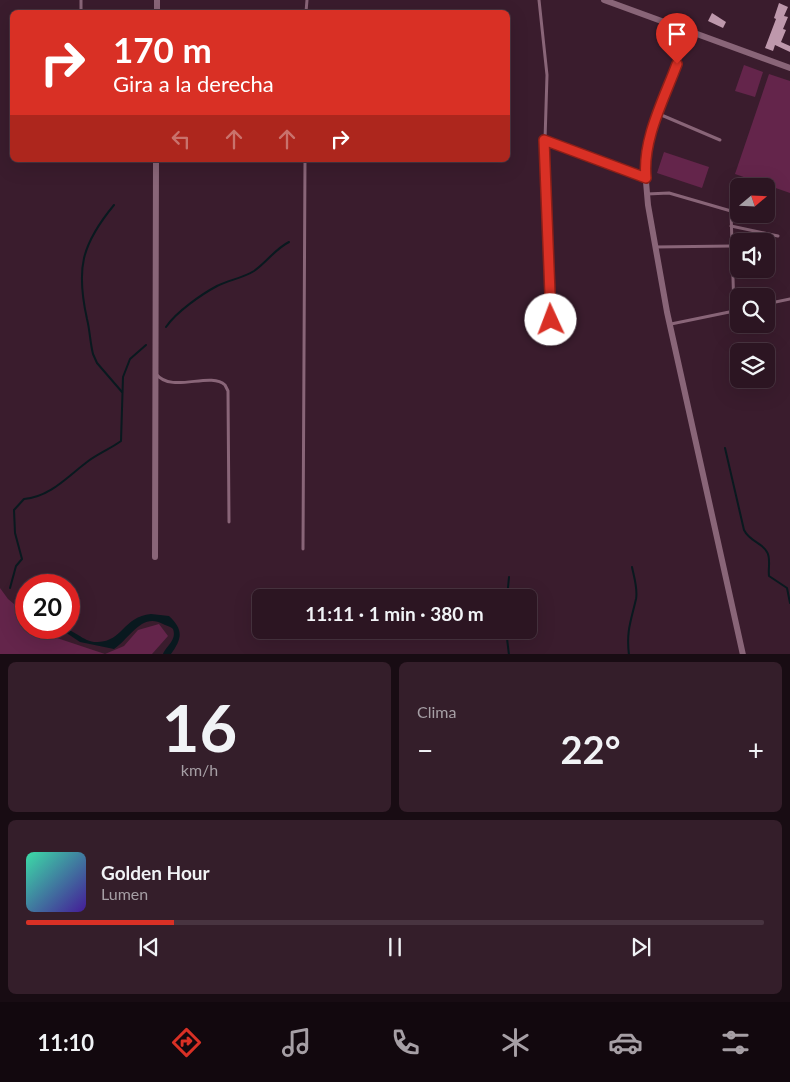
<!DOCTYPE html>
<html lang="es">
<head>
<meta charset="utf-8">
<style>
	body { margin:0; font-family:Lato,sans-serif; background:#341e2a; color:#f1f3f6; height:100vh; display:flex; flex-direction:column; font-size:19px; white-space:nowrap }
	* { box-sizing:border-box; margin:0 }
	p { font-size:16px; color:#a69fa5 }
	.icon { flex:none; width:28px; height:28px; fill:none; stroke:currentColor; stroke-width:2; stroke-linecap:round; stroke-linejoin:round }
	.map { position:relative; height:654px; overflow:hidden }
	.panel { display:flex; flex-direction:column; gap:8px; padding:8px; background:#180c13; flex:1 }
	.panel>* { flex:none }
	.banner { position:absolute; left:10px; top:10px; width:500px; height:152px; border-radius:8px; box-shadow:0 5px 20px #0002,0 0 0 1px #483440; background:#d93025; color:#fff; overflow:hidden }
	.needle { width:32px; rotate:71deg }
	.tools { position:absolute; left:730px; top:178px; display:grid; gap:10px }
	.tools a { display:grid; place-items:center; width:45px; height:45px; border-radius:8px; background:#2c1522; box-shadow:0 5px 20px #0002,0 0 0 1px #483440; font-size:25px }
	.speed { position:absolute; left:15px; top:574px; display:flex; gap:10px; font-size:25px; font-weight:700; text-align:center }
	.speed>* { display:grid; place-content:center; width:65px; height:65px; border-radius:50%; background:#2c1522; box-shadow:0 5px 20px #0002,0 0 0 1px #483440; line-height:1 }
	.speed .limit { border:8px solid #d22; background:#fff; color:#111 }
	.pin { position:absolute; display:grid; place-items:center; width:42px; height:42px; color:#fff; margin:-51px -21px; border-radius:50% 50% 50% 0; rotate:-45deg; box-shadow:0 0 5px #0007 }
	.pin .icon { rotate:45deg }
	.me { position:absolute; width:55px; margin:-28px; rotate:358deg; stroke-linejoin:round; filter:drop-shadow(0 0 4px #0008) }
	.turn { display:flex; align-items:center; gap:18px; height:105px; padding:0 20px; font-size:22px }
	.turn .icon { width:65px; height:65px; stroke-width:2.5 }
	.turn b { display:block; font-size:35px; line-height:42px }
	.lanes { display:flex; align-items:center; height:48px; padding:0 20px; background:#0003; justify-content:center; gap:25px; direction:ltr }
	.lanes .off { opacity:.35 }
	.big { font-size:38px; font-weight:700; line-height:1.1 }
	.panel .tile { flex:1; display:flex; flex-direction:column; justify-content:center; gap:8px; min-width:0; padding:0 18px; border-radius:8px; background:#341e2a }
	.panel .dial { align-items:center; gap:0 }
	.dial b { font-size:65px; line-height:1 }
	.song { display:flex; align-items:center; gap:15px }
	.cover { width:60px; height:60px; border-radius:8px; background:linear-gradient(135deg,hsl(160 70% 55%),hsl(260 70% 35%)) }
	.played { height:5px; border-radius:2px; background:linear-gradient(90deg,#d93025 20%,#483440 20%) }
	.keys { display:flex; justify-content:space-around; direction:ltr }
	.heat { display:flex; justify-content:space-between; align-items:center; font-size:28px; direction:ltr }
	.panel .tiles { flex:1; display:grid; gap:8px; grid-template-columns:1fr 1fr }
	.tile:last-child { grid-column:span 2 }
	.trip { position:absolute; left:252px; top:589px; width:285px; height:50px; border-radius:8px; background:#2c1522; box-shadow:0 5px 20px #0002,0 0 0 1px #483440; font-weight:700; line-height:50px; text-align:center }
	.menu { display:flex; height:80px; justify-content:space-around; align-items:center; background:#12080e; color:#a69fa5 }
	.menu .icon { width:35px; height:35px }
	.menu .selected { color:#d93025 }
	.menu b { font-size:22px; color:#f1f3f6 }
	.map>svg:first-child { display:block }
</style>
</head>
<body>
<div class="map">
<svg width="790" height="655" viewBox="0 0 790 655">
	<rect width="100%" height="100%" fill="#3a1c2d"/>
	<!-- green -->
	<g fill="#64254b">
		<path d="M744 65 763 72 755 97 735 91Z"/>
		<path d="M769 74 790 81V193L735 174Z"/>
		<path d="M664 152 709 167 702 188 657 173Z"/>
		<path d="M0 588 8 599 26 614V628H49L57 638 105 654 124 646 138 630 159 624 168 636 152 654H0Z"/>
	</g>
	<!-- water -->
	<path fill="#09191f" d="M151 614 169 616C184 630 182 639 171 654H163C167 645 177 640 173 629 170 626 167 626 163 624 142 612 130 638 114 649L80 642 59 628C73 627 83 643 98 642 123 641 123 617 151 614Z"/>
	<g fill="none" stroke-linecap="round" stroke-linejoin="round">
		<!-- stream -->
		<g stroke="#09191f" stroke-width="2">
			<path d="M114 205C81 245 76 269 87 319 90 331 90 342 93 354L97 363 122 392"/>
			<path d="M166 327C176 312 202 294 217 286 229 280 243 278 254 271 267 262 275 249 289 242"/>
			<path d="M725 448 744 530C750 542 763 543 767 552 771 558 768 568 769 576L787 588 790 603"/>
			<path d="M10 588 16 566 22 559 15 533 14 510 24 499C50 497 67 477 87 462 97 454 110 449 121 441L123 377 130 359 146 345"/>
			<path d="M507 598 509 577"/>
			<path d="M506 630 509 655"/>
			<path d="M629 655C626 631 631 621 636 599 638 589 634 577 632 567"/>
		</g>
	</g>
	<!-- building -->
	<g fill="#be98ac">
		<path d="M779 3 788 7 784 16 788 17 783 29 786 30 781 42 790 46V52L775 45 773 51 765 48 776 19 774 18Z"/>
		<path d="M712 13 726 22 723 28 708 21Z"/>
	</g>
	<g fill="none" stroke-linecap="round" stroke-linejoin="round">
		<!-- service -->
		<g stroke="#896578" stroke-width="3">
			<path d="M539 0 547 75 545 140 551 320"/>
			<path d="M81 12V0"/>
			<path d="M306 12 307 0"/>
			<path d="M659 114 720 140"/>
			<path d="M545 140 645 178"/>
			<path d="M647 194 669 193 731 211 734 311"/>
			<path d="M731 226 778 236"/>
			<path d="M655 247 732 246"/>
			<path d="M766 304 790 299"/>
			<path d="M671 324 739 310"/>
			<path d="M156 374C172 394 210 371 225 385L228 391 229 522"/>
			<path d="M303 549 305 160"/>
		</g>
		<!-- minor -->
		<g stroke="#896578" stroke-width="6">
			<path d="M604 0 790 68"/>
			<path d="M157 12V0"/>
			<path d="M689 30 651 133 645 170 648 205 667 312 743 655"/>
			<path d="M155 557 156 160"/>
		</g>
	</g>
	<g fill="none" stroke-linecap="round" stroke-linejoin="round">
		<!-- route casing -->
		<g stroke="#8d1f18" stroke-width="12">
			<path id="route" d="M551 320 544 140 646 178C642 140 664 99 677 64"/>
		</g>
		<!-- route -->
		<use href="#route" stroke="#d93025" stroke-width="9"/>
	</g>
</svg>
<div class="tools">
<a><svg class="needle" viewBox="-14 -14 28 28"><path d="M0-13l5 13h-10z" fill="#e53935"/><path d="M0 13l5-13h-10z" fill="#a69fa5"/></svg></a>
<a><svg class="icon" aria-label="sound" viewBox="0 0 24 24"><path d="M4 9h4l5-4v14l-5-4H4zM17 9q2 3 0 6"/></svg></a>
<a><svg class="icon" aria-label="search" viewBox="0 0 24 24"><circle cx="10" cy="10" r="6"/><path d="M15 15l6 6"/></svg></a>
<a><svg class="icon" aria-label="layers" viewBox="0 0 24 24"><path d="M12 4l9 5-9 5-9-5zM3 14l9 5 9-5"/></svg></a>
</div>
<div class="speed"><div class="limit">20</div></div>
<div class="pin" style="left:677px;top:64px;background:#d93025"><svg class="icon" aria-label="arrive" viewBox="0 0 24 24"><path d="M6 21V4h12l-3 4 3 4H6"/></svg></div>
<svg class="me" style="left:551px;top:320px" viewBox="-20 -20 40 40"><circle r="19" fill="#fff"/><path d="M0-13L10 11 0 6-10 11z" fill="#d93025"/></svg>
<div class="trip">11:11 · 1 min · 380 m</div>
<div class="banner">
<div class="turn"><svg class="icon" aria-label="right" viewBox="0 0 24 24"><path d="M7 20v-9h11M14 6l5 5-5 5"/></svg><div><b>170 m</b>Gira a la derecha</div></div>
<div class="lanes"><svg class="icon off" aria-label="left" viewBox="0 0 24 24"><path d="M17 20v-9H6M10 6l-5 5 5 5"/></svg><svg class="icon off" aria-label="ahead" viewBox="0 0 24 24"><path d="M12 20V5M6 11l6-6 6 6"/></svg><svg class="icon off" aria-label="ahead" viewBox="0 0 24 24"><path d="M12 20V5M6 11l6-6 6 6"/></svg><svg class="icon" aria-label="right" viewBox="0 0 24 24"><path d="M7 20v-9h11M14 6l5 5-5 5"/></svg></div>
</div>
</div>
<section class="panel">
<div class="tiles">
<div class="tile dial"><b>16</b><p>km/h</p></div>
<div class="tile"><p>Clima</p>
<div class="heat"><a>−</a><b class="big">22°</b><a>+</a></div>
</div>
<div class="tile">
<div class="song"><i class="cover"></i><div><b>Golden Hour</b><p>Lumen</p></div></div>
<div class="played"></div>
<div class="keys"><svg class="icon" aria-label="previous" viewBox="0 0 24 24"><path d="M18 5L8 12l10 7zM5 5v14"/></svg><svg class="icon" aria-label="pause" viewBox="0 0 24 24"><path d="M8 5v14M16 5v14"/></svg><svg class="icon" aria-label="next" viewBox="0 0 24 24"><path d="M6 5l10 7-10 7zM19 5v14"/></svg></div>
</div>
</div>
</section>
<nav class="menu">
<b>11:10</b>
<svg class="icon selected" aria-label="directions" viewBox="0 0 24 24"><path d="M12 3l9 9-9 9-9-9zM9 14v-3h6M13 9l2 2-2 2"/></svg>
<svg class="icon" aria-label="music" viewBox="0 0 24 24"><path d="M9 18V5l10-2v13"/><circle cx="6" cy="18" r="3"/><circle cx="16" cy="16" r="3"/></svg>
<svg class="icon" aria-label="phone" viewBox="0 0 24 24"><path d="M5 4h4l2 5-3 2q2 4 5 5l2-3 5 2v4C11 20 4 13 5 4z"/></svg>
<svg class="icon" aria-label="climate" viewBox="0 0 24 24"><path d="M12 3v18M4 7l16 10M4 17L20 7"/></svg>
<svg class="icon" aria-label="car" viewBox="0 0 24 24"><path d="M5 17H2v-5l4-1 3-4h7l3 4 3 1v5h-3M9 17h6M6 11h13"/><circle cx="7" cy="17" r="2"/><circle cx="17" cy="17" r="2"/></svg>
<svg class="icon" aria-label="filters" viewBox="0 0 24 24"><path d="M4 7h16M4 17h16"/><circle cx="9" cy="7" r="2"/><circle cx="15" cy="17" r="2"/></svg>
</nav>
</body>
</html>
